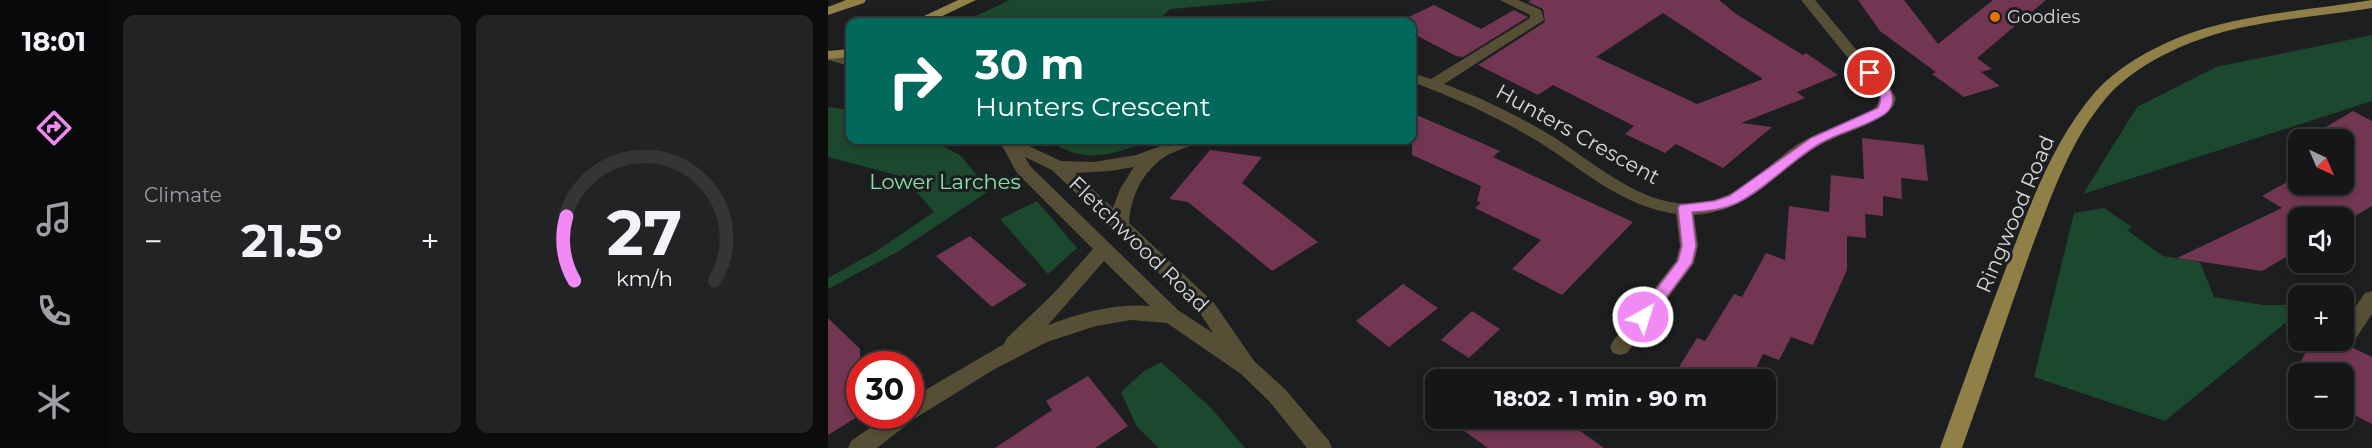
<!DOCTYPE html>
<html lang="en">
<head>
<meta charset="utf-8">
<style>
	body { margin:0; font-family:Montserrat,sans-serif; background:#222325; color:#f1f3f6; height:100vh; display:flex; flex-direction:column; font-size:22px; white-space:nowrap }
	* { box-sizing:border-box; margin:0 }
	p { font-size:20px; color:#9d9fa2 }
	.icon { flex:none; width:33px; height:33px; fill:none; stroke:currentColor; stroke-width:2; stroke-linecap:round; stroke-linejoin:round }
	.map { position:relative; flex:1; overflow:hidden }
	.details { display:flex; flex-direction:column; gap:15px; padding:15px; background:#0c0c0d; width:720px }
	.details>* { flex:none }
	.banner { position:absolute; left:18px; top:18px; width:570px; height:126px; border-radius:12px; box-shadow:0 3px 9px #0003,0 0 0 2px #343537; background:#00695c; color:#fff; overflow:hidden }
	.needle { width:39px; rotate:136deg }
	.buttons { position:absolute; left:1460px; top:129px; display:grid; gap:12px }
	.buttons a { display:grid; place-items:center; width:66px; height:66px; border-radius:12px; background:#151618; box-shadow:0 3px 9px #0003,0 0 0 2px #343537; font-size:30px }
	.speed { position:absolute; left:18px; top:351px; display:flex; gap:12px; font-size:30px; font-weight:700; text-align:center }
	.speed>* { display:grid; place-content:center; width:78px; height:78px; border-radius:50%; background:#151618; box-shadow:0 3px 9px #0003,0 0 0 2px #343537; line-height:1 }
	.speed .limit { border:9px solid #d22; background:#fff; color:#111 }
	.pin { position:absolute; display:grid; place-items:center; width:51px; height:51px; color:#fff; margin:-26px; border:3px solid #fff; border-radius:50%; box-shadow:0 2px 6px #0007 }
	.me { position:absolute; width:66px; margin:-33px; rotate:39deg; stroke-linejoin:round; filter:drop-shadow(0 0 4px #0008) }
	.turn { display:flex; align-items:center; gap:21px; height:126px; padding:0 30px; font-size:27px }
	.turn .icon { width:78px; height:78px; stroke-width:2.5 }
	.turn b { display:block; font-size:42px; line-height:51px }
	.big { font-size:45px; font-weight:700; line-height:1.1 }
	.details .tile { flex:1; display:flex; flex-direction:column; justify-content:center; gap:9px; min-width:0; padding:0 21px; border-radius:12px; background:#222325 }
	.details .dial { align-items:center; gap:0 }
	.dial svg { height:156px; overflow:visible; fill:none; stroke:#343537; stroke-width:7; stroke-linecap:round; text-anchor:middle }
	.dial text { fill:#f1f3f6; stroke:none }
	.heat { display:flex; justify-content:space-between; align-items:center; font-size:33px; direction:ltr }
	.details .tiles { flex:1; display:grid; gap:15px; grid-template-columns:repeat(2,1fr) }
	.trip { position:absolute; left:597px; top:369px; width:351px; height:60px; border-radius:12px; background:#151618; box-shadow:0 3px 9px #0003,0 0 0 2px #343537; font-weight:700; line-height:60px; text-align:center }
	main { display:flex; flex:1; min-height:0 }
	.tab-bar { display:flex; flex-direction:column; width:108px; justify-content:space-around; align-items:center; background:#08090a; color:#9d9fa2 }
	.tab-bar .icon { width:42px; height:42px }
	.tab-bar .selected { color:#f18af4 }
	.tab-bar b { font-size:27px; color:#f1f3f6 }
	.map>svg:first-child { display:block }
</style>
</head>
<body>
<main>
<nav class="tab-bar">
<b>18:01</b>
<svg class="icon selected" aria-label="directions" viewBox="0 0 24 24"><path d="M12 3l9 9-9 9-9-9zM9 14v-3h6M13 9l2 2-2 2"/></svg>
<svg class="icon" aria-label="music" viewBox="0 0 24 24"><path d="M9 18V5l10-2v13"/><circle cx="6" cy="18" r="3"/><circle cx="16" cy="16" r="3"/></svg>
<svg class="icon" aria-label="phone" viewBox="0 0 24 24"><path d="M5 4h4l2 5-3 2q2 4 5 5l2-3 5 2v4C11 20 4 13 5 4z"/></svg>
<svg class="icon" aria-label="climate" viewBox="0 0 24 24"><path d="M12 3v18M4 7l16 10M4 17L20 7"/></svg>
</nav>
<section class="details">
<div class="tiles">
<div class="tile"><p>Climate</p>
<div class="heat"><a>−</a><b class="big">21.5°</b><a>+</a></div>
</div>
<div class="tile dial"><svg viewBox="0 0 100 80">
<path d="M14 69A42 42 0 1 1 86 69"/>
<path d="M14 69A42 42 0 0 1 10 36" stroke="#f18af4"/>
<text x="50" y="56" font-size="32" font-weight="700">27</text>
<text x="50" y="72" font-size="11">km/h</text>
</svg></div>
</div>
</section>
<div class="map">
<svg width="1544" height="448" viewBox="0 0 1544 448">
	<rect width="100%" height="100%" fill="#1c1e20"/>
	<!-- green -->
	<g fill="#1c482d">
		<path d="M182 0H446L342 9 328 22H135Z"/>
		<path d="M1544 35V101L1255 194 1309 107 1388 67Z"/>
		<path d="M0 107 22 110V140H104L133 156 161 191 71 251 0 289V278L47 252 106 212 76 177 0 157Z"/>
		<path d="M219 140H316L320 142C279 156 257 164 219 140Z"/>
		<path d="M209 201 249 248 220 274 172 219Z"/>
		<path d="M1276 208 1304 227 1299 230 1335 256 1372 262 1386 297 1435 305H1470V330L1457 323 1337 421 1206 377 1246 213Z"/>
		<path d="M333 362 383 408 417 448H331L309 427 293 392 316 371Z"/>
	</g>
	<!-- building -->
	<g fill="#733652" fill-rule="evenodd">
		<path d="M703 0H891L908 14 975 55 978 53 1010 75 969 92 977 98 913 123 944 127 895 168 848 144 837 153 797 134 806 126 725 85 710 95 650 65 717 22 715 9 700 2ZM835 13 935 79 869 104 768 57Z"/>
		<path d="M1030 0H1076L1110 44 1165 0H1218L1149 58 1164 69 1153 72 1172 86 1136 97 1104 74 1108 72 1052 31Z"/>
		<path d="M606 5 653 29 686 10 700 17 635 57 628 56 584 33V22H570Z"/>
		<path d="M1525 111 1544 121V206L1515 223V218H1470V250L1434 271 1349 258 1454 208 1434 196 1470 176V184H1515V150L1518 148 1515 146V140H1502L1488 133Z"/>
		<path d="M584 113 672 151 665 157 805 222 734 295 684 269 713 240 647 208 653 203 649 201 653 186 584 155Z"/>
		<path d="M1034 138 1096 145 1100 181 1073 178 1074 199 1055 196V216L1037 214 1038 238 1019 236V270L985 345 963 337 951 360 935 354 922 380H843L869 338 877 341 906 294 914 297 938 253 957 260 961 206 1001 212 1003 175 1036 179Z"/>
		<path d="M382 150 434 157 414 183 490 242 444 271 360 202 341 199Z"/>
		<path d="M142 236 188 276 199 285 164 307 108 256Z"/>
		<path d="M575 284 610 308 561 347 528 321Z"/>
		<path d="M644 311 672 329 641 358 613 340Z"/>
		<path d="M0 318 32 349V415L0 435Z"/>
		<path d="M1484 340H1506L1509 346 1523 347 1544 357V424L1515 409V374H1470V385L1463 381Z"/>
		<path d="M260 376 300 426 267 448H167L224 410 218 401Z"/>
		<path d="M618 418H734L776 448H660Z"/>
	</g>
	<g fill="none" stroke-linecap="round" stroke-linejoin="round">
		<!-- street -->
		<g fill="#574f35" fill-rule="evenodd">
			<path d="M672 0H690L713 10 716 20 616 84C652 97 686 114 719 133 769 163 823 219 887 200 920 190 943 162 970 144 982 137 994 132 1007 127 1023 121 1059 112 1050 90L1015 52 973 0H987L1031 53 1056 79 1068 98 1066 105 1057 115C1037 128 1014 133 994 144 947 170 925 211 866 215L870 246 866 263 799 353 792 355 785 353 782 347 785 341 848 261 852 246 848 214C793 206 757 171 711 142 671 118 628 98 584 82V73L603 79 702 18V15Z"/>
			<path d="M0 51 22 57V66L0 60Z"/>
			<path d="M174 140H188L233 161 266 162 308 155 349 140H369L367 144C357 148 340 153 332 160 312 177 303 197 301 223L386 303 426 361 457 389 501 441 504 448H479L441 401 413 374 339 323 303 320 268 326 219 342 165 370 86 419 49 448H20L23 441 59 416H82V399L176 344 179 338 226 293 265 249 189 173 172 142ZM197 157 224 170 372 313 385 333 350 310 202 166ZM306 167 292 189 285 208 247 173 282 171ZM276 261 322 306C287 303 252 313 220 325Z"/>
			<path d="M1544 291V314L1524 344 1517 346 1510 344 1508 340H1515V325L1537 293Z"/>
		</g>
		<!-- primary -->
		<g fill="#917f48" fill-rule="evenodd">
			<path d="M18 0H38L36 3 0 15V7Z"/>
			<path d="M130 0H148L106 20H96L94 17Z"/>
			<path d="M1544 0V8C1484 18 1419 20 1362 43 1332 55 1300 73 1279 97 1242 140 1224 195 1204 247 1180 313 1158 381 1134 448H1112C1136 381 1160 314 1186 247 1207 192 1229 136 1268 91 1290 67 1322 49 1352 37 1413 13 1480 11 1544 0Z"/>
			<path d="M22 49V57L0 59V51Z"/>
		</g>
	</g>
	<!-- route -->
	<path fill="#f18af4" stroke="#9d5a9f" stroke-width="1.5" d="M1042 70C1057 75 1074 100 1058 113 1043 125 1009 133 991 144 964 160 935 191 909 203 894 210 879 211 864 212L868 246 864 263 821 321H810L808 317 810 313 850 261 854 246 850 208 852 205 886 201 901 196 983 138 1050 108C1058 92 1046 85 1037 73Z"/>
	<!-- markers -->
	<circle fill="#e8710a" stroke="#1c1e20" stroke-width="2" cx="1167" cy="17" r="6"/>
	<g text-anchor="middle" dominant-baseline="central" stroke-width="6" stroke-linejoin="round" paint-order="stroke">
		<!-- far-poi labels -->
		<g font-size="18" fill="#d6d7d9" stroke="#1c1e20" text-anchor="start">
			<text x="1179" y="17">Goodies</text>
		</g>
		<!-- street labels -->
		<g font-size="21" fill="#d6d7d9" stroke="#1c1e20">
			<text transform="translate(750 134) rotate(29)">Hunters Crescent</text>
			<text transform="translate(1187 214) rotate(-67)">Ringwood Road</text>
			<text transform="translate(311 244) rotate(44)">Fletchwood Road</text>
		</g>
		<!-- park labels -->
		<g font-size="21" fill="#89e3a7" stroke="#1c1e20">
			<text x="117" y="181">Lower Larches</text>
		</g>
	</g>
</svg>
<div class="buttons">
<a><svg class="needle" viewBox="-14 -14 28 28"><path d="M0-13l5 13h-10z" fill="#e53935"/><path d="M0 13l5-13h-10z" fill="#9d9fa2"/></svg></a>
<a><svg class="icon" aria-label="sound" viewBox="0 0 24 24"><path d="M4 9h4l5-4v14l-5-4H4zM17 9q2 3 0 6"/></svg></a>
<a>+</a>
<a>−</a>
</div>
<div class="speed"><div class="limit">30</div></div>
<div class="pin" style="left:1042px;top:73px;background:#d93025"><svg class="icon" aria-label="arrive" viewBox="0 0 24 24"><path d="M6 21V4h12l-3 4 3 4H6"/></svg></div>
<svg class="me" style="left:815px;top:317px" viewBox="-20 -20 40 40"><circle r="17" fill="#f18af4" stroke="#fff" stroke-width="3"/><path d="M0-11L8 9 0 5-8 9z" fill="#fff"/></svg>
<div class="trip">18:02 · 1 min · 90 m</div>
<div class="banner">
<div class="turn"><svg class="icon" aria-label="right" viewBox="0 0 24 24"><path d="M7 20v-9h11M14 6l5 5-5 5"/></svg><div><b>30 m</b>Hunters Crescent</div></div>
</div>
</div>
</main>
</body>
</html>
